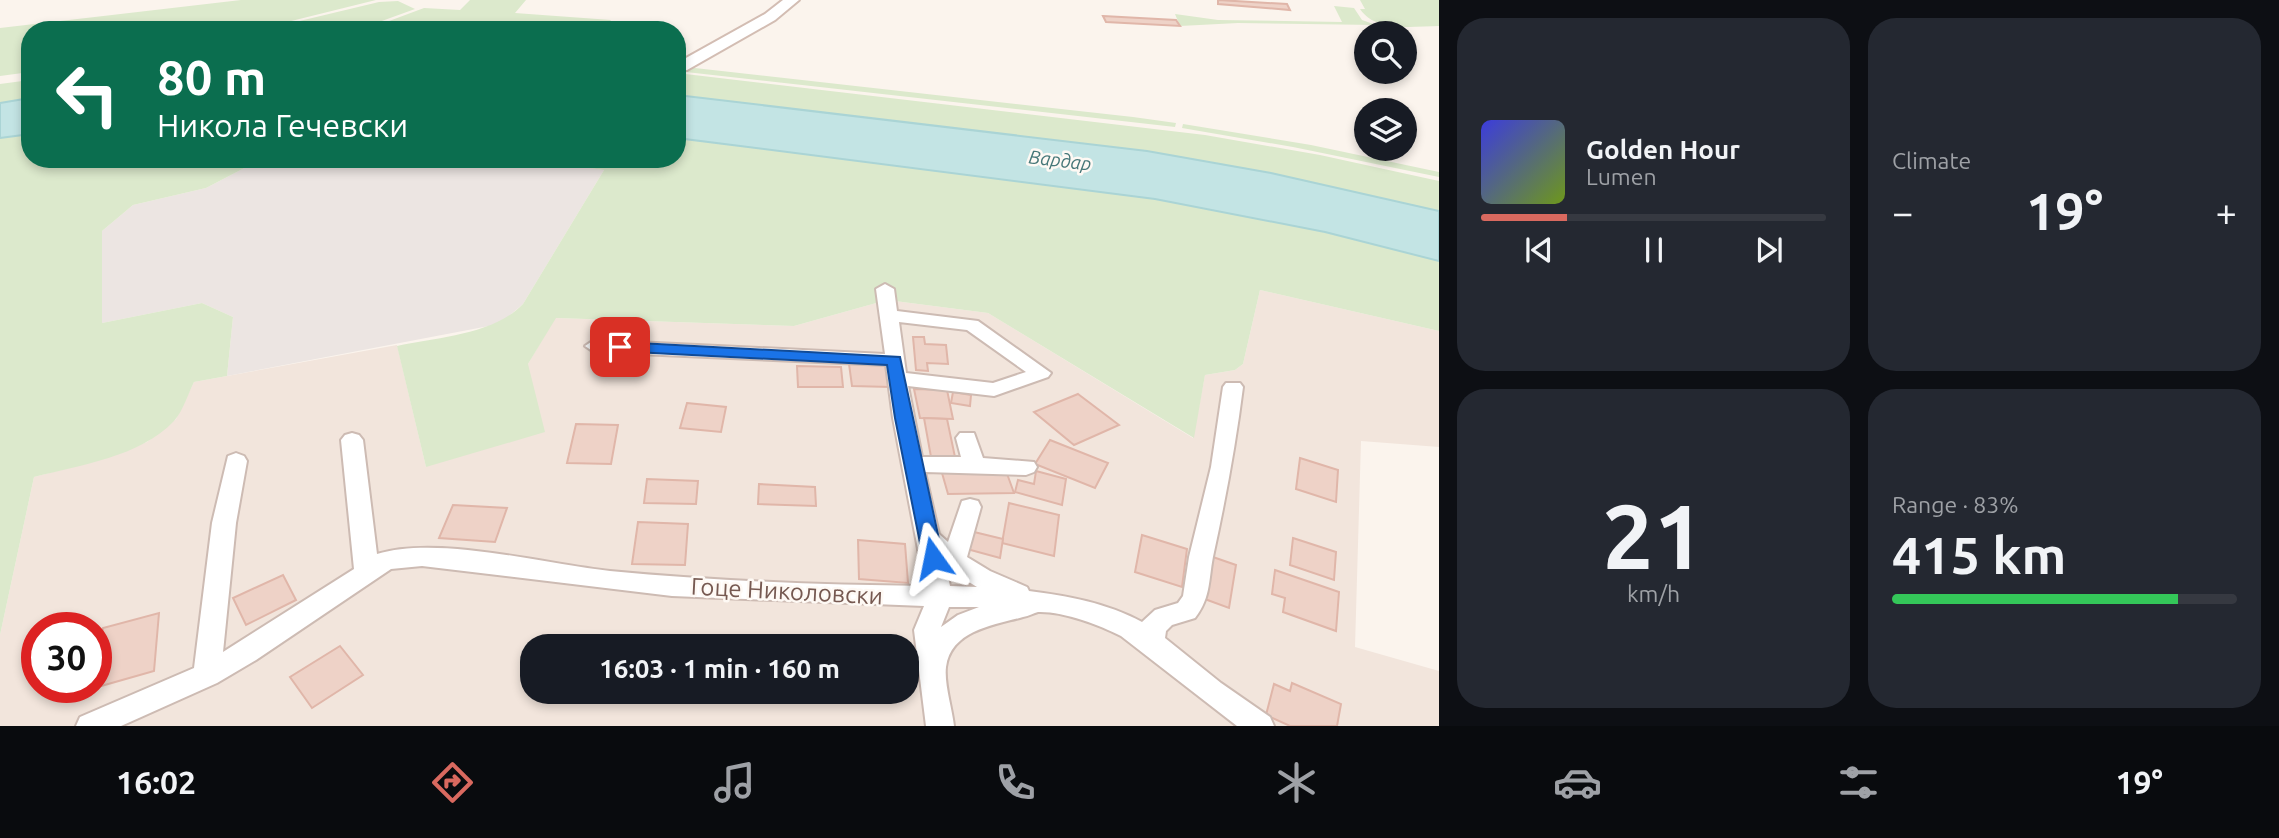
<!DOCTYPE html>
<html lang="en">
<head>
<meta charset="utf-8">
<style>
	body { margin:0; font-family:Ubuntu,sans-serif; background:#242831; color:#f1f3f6; height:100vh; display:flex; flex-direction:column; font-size:26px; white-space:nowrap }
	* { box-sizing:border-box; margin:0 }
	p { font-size:23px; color:#9ea1a6 }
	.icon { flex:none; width:38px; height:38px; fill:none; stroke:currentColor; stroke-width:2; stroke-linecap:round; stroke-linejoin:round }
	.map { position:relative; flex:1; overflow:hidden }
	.drawer { display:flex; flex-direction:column; gap:18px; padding:18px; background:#0d0f14; width:840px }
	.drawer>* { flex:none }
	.hud { position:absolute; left:21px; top:21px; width:665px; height:147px; border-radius:28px; box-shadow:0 4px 10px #0003; background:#0b6e4f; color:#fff; overflow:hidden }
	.fabs { position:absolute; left:1354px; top:21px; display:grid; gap:14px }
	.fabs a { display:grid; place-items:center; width:63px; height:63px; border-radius:50%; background:#171b24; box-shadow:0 4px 10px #0003; font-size:35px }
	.speed { position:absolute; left:21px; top:612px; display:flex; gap:14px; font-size:35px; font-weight:700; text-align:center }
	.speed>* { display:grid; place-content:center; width:91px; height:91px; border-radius:50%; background:#171b24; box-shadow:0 4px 10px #0003; line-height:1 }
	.speed .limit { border:10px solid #d22; background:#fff; color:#111 }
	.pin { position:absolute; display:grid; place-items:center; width:60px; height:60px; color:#fff; margin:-30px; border-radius:14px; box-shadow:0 4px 10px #0006 }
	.me { position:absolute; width:77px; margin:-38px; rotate:348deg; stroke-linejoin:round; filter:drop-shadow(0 0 5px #0008) }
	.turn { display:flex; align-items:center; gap:24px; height:147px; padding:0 21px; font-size:32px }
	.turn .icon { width:91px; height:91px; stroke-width:2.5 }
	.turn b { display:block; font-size:49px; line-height:60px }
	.big { font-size:52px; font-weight:700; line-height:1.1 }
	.drawer .widget { flex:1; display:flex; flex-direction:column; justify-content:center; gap:10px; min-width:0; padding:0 24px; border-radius:28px; background:#242831 }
	.drawer .dial { align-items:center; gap:0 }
	.dial b { font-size:91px; line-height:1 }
	.song { display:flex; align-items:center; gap:21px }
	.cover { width:84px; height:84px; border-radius:10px; background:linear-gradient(135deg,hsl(240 70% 55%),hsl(80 70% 35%)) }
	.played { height:7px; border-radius:4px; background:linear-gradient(90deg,#d9695f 25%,#363941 25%) }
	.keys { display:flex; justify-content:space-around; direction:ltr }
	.heat { display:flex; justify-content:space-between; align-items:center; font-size:38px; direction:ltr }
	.charge { height:10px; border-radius:5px; background:linear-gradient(90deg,#34c759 83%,#363941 0) }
	.drawer .tiles { flex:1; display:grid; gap:18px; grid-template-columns:repeat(2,1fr) }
	.trip { position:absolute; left:520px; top:634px; width:399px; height:70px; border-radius:28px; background:#171b24; box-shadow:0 4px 10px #0003; font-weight:700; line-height:70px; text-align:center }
	.tabs { display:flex; height:112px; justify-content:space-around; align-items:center; background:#090b0e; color:#9ea1a6 }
	.tabs .icon { width:49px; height:49px }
	.tabs .active { color:#d9695f }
	.tabs b { font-size:32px; color:#f1f3f6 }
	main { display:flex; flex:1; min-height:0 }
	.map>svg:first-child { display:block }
</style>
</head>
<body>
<main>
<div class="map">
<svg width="1439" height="726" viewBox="0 0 1439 726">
	<rect width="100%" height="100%" fill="#fbf4ed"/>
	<!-- residential -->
	<path fill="#f2e5dc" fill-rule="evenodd" d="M1260 290 1439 331V447L1361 441 1355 647 1439 671V726H0V635L34 477 98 460 147 442 176 419 194 382 397 345 426 467 528 364 555 318 794 326 887 300 988 313 1193 438 1205 375 1235 370 1243 364ZM37 628H96V688H37ZM532 646H906V691H532Z"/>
	<!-- industrial -->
	<path fill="#ece5e2" d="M262 159H525L604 170 523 304 504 320 489 326 227 376 233 317 202 303 102 323V231L133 205 206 188Z"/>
	<!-- green -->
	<g fill="#dce9cc">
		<path d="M241 0H376L255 30H30V72L0 76V28Z"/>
		<path d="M470 0H526L515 13 611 20 603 30H365L424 8 460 10Z"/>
		<path d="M1360 0H1439V26C1414 26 1376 33 1360 9H1365Z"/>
		<path d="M398 1 415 9 357 30H262L379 2Z"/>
		<path d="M1334 6 1354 8 1362 20 1376 25 1238 23 1180 26 1175 14 1218 20 1342 22Z"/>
		<path d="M677 66 1133 117 1176 123 1175 127 677 71Z"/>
		<path d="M677 73 1205 135 1320 155 1439 181V211L1271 173 1147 151 677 95Z"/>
		<path d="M30 80V98L0 103V84Z"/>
		<path d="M1183 124 1311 145 1439 172V177L1293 147 1182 128Z"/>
		<path d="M30 134V159H262L206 188 133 205 102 231V323L202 303 233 317 227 376 194 382C188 394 183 411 174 421 140 457 80 465 34 477L0 635V138Z"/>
		<path d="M677 138C859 161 1043 177 1223 210 1296 224 1367 243 1439 261V331L1260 290 1243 364 1235 370 1205 375 1194 438 988 313 887 300 794 326 556 318 528 364 545 432 426 467 397 346C438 337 493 335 523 304L604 170 545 162 550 159H677Z"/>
	</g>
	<!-- water -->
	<g fill="#c3e4e4" stroke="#aad4d5" stroke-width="2">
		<path d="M677 95 1147 151 1271 173 1439 211V261L1325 232 1155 199 677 138Z"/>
		<path d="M30 98V134L0 138V103Z"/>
	</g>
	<!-- building -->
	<g fill="#eed2c7" stroke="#e0b6a9" stroke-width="2">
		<path d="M1218 0 1287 4 1290 10 1218 4Z"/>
		<path d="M1103 16 1176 20 1180 26 1106 22Z"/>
		<path d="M913 337H924L925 344 946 345 948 364 927 363 928 371 916 370Z"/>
		<path d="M849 364H886L890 387 852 386Z"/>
		<path d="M797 366 841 367 843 387H798Z"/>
		<path d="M914 389 947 390 953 419 920 418Z"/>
		<path d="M953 392 971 395 970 406 951 403Z"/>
		<path d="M1078 394 1119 425 1074 445 1034 412Z"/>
		<path d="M687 403 726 407 721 432 680 428Z"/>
		<path d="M924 418 947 419 955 457H931Z"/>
		<path d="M576 424 618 425 611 464 567 463Z"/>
		<path d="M1050 440 1108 463 1095 488 1035 464Z"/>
		<path d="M1300 458 1338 470 1336 502 1296 489Z"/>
		<path d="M1006 471 1014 493 948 494 942 473Z"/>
		<path d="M1036 471 1066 479 1062 505 1015 492 1018 480 1034 484Z"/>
		<path d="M647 479 698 481 696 504 644 503Z"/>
		<path d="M759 484 815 487 816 506 758 504Z"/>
		<path d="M1009 503 1059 515 1054 556 1002 543Z"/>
		<path d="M453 505 507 508 495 542 439 538Z"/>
		<path d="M638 522 688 524 685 565 632 564Z"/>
		<path d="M970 531 1003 539 1000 558 967 549Z"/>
		<path d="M1142 535 1187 549 1182 587 1135 572Z"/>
		<path d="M1293 538 1336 552 1334 580 1290 565Z"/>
		<path d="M858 540 905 544 908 583 859 579Z"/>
		<path d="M1210 556 1236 565 1229 608 1202 598Z"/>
		<path d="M1275 570 1339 592 1336 631 1283 612 1285 598 1272 594Z"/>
		<path d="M283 575 296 600 246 625 233 598Z"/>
		<path d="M159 613 154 671 94 688 103 628Z"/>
		<path d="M340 646 363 675 312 708 290 677Z"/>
		<path d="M1292 683 1341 704 1337 726H1290L1266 715 1274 684 1290 691Z"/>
	</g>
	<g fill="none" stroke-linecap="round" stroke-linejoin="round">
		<!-- street casing -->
		<g stroke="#cdbbb3" stroke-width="4">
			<path id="street" d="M885 284 894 289 897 311 978 321 1051 373 1048 377 994 396 908 386 922 457H961L956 438 960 433H974L983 458 1034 462 1037 467 1034 472 1026 475 925 472 939 534 948 542 962 501 970 499 978 501 981 507 967 557 990 571 1027 587 1029 591C1068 596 1107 603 1142 622L1155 610 1178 603 1183 596 1189 557 1211 467 1223 387 1226 383H1240L1243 387C1236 443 1226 497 1214 552 1208 578 1212 596 1195 618L1172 625 1166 631 1165 638 1221 683 1270 717 1274 726H1237L1121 636C1100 625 1062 611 1038 612 1034 613 1029 616 1023 617 995 625 951 630 946 667 944 684 952 708 954 726H926L914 630 924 606 672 596 422 566 391 569 256 660 217 683 121 726H76L80 717 194 668 212 523 228 456 236 453 244 456 247 461 236 523 223 652 354 569 341 440 345 435 352 433 359 435 363 440 377 554C437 535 545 564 610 571 715 581 820 585 925 586L893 418 886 365 594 352 585 346 594 340 885 354 876 289ZM899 322 967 330 1026 372 993 383 906 373ZM946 568 977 587 950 586ZM949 607H979L958 615 941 627Z"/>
		</g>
		<!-- secondary casing -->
		<g stroke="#d3bdb3" stroke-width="4">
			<path id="secondary" d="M783 0H799L775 20 687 70 677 71V63L765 14Z"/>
		</g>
		<!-- street -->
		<use href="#street" fill="#fff" fill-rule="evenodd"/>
		<!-- secondary -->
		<use href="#secondary" fill="#fff" fill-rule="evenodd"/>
	</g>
	<!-- route -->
	<path fill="#1a73e8" stroke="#114b97" stroke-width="2" d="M620 342 900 357 943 558 940 563 933 565 926 563 923 558 895 418 887 365 615 351 613 347Z"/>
	<g text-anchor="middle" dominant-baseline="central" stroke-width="5" stroke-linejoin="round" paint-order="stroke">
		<!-- far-water labels -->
		<g font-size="19" font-style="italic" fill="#467778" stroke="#fef9f4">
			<text transform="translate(1060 160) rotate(7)">Вардар</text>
		</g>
		<!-- near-street labels -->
		<g font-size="24" fill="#765951" stroke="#fef9f4">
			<text transform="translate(787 591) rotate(3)">Гоце Николовски</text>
		</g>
	</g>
</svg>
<div class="fabs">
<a><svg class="icon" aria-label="search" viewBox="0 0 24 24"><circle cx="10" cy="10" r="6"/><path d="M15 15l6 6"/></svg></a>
<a><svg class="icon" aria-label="layers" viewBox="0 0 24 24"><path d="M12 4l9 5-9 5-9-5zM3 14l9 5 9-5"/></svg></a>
</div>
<div class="speed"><div class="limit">30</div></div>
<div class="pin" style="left:620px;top:347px;background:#d93025"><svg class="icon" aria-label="arrive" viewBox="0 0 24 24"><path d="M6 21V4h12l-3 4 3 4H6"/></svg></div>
<svg class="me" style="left:933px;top:558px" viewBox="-20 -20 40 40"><path d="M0-17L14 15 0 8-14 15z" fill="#1a73e8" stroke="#fff" stroke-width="4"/></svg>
<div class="trip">16:03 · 1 min · 160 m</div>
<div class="hud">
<div class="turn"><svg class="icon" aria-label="left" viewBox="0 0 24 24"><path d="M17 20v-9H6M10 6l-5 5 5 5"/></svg><div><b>80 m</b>Никола Гечевски</div></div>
</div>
</div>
<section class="drawer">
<div class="tiles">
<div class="widget">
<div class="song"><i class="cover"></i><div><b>Golden Hour</b><p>Lumen</p></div></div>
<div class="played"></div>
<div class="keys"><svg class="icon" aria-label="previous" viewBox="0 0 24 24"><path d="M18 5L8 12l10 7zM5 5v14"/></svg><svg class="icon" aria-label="pause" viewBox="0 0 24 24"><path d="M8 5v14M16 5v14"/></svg><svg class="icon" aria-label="next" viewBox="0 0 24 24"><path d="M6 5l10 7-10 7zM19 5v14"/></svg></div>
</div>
<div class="widget"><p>Climate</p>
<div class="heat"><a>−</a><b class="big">19°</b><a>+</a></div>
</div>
<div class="widget dial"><b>21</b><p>km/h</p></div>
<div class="widget"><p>Range · 83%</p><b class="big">415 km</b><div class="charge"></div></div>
</div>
</section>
</main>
<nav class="tabs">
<b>16:02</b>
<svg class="icon active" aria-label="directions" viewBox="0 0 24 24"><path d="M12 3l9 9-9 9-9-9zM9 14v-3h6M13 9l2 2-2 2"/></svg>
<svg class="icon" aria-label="music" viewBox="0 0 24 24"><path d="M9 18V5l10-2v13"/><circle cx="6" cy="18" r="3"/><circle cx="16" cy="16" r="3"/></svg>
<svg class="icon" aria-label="phone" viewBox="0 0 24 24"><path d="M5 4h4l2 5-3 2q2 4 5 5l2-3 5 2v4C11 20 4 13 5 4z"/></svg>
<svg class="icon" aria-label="climate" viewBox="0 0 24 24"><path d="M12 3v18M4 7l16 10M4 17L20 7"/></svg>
<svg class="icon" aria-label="car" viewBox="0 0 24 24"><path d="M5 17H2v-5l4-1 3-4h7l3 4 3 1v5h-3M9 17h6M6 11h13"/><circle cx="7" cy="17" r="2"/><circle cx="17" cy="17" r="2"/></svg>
<svg class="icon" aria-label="filters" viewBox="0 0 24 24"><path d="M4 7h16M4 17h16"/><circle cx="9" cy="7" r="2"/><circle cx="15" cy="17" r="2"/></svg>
<b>19°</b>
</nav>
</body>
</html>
